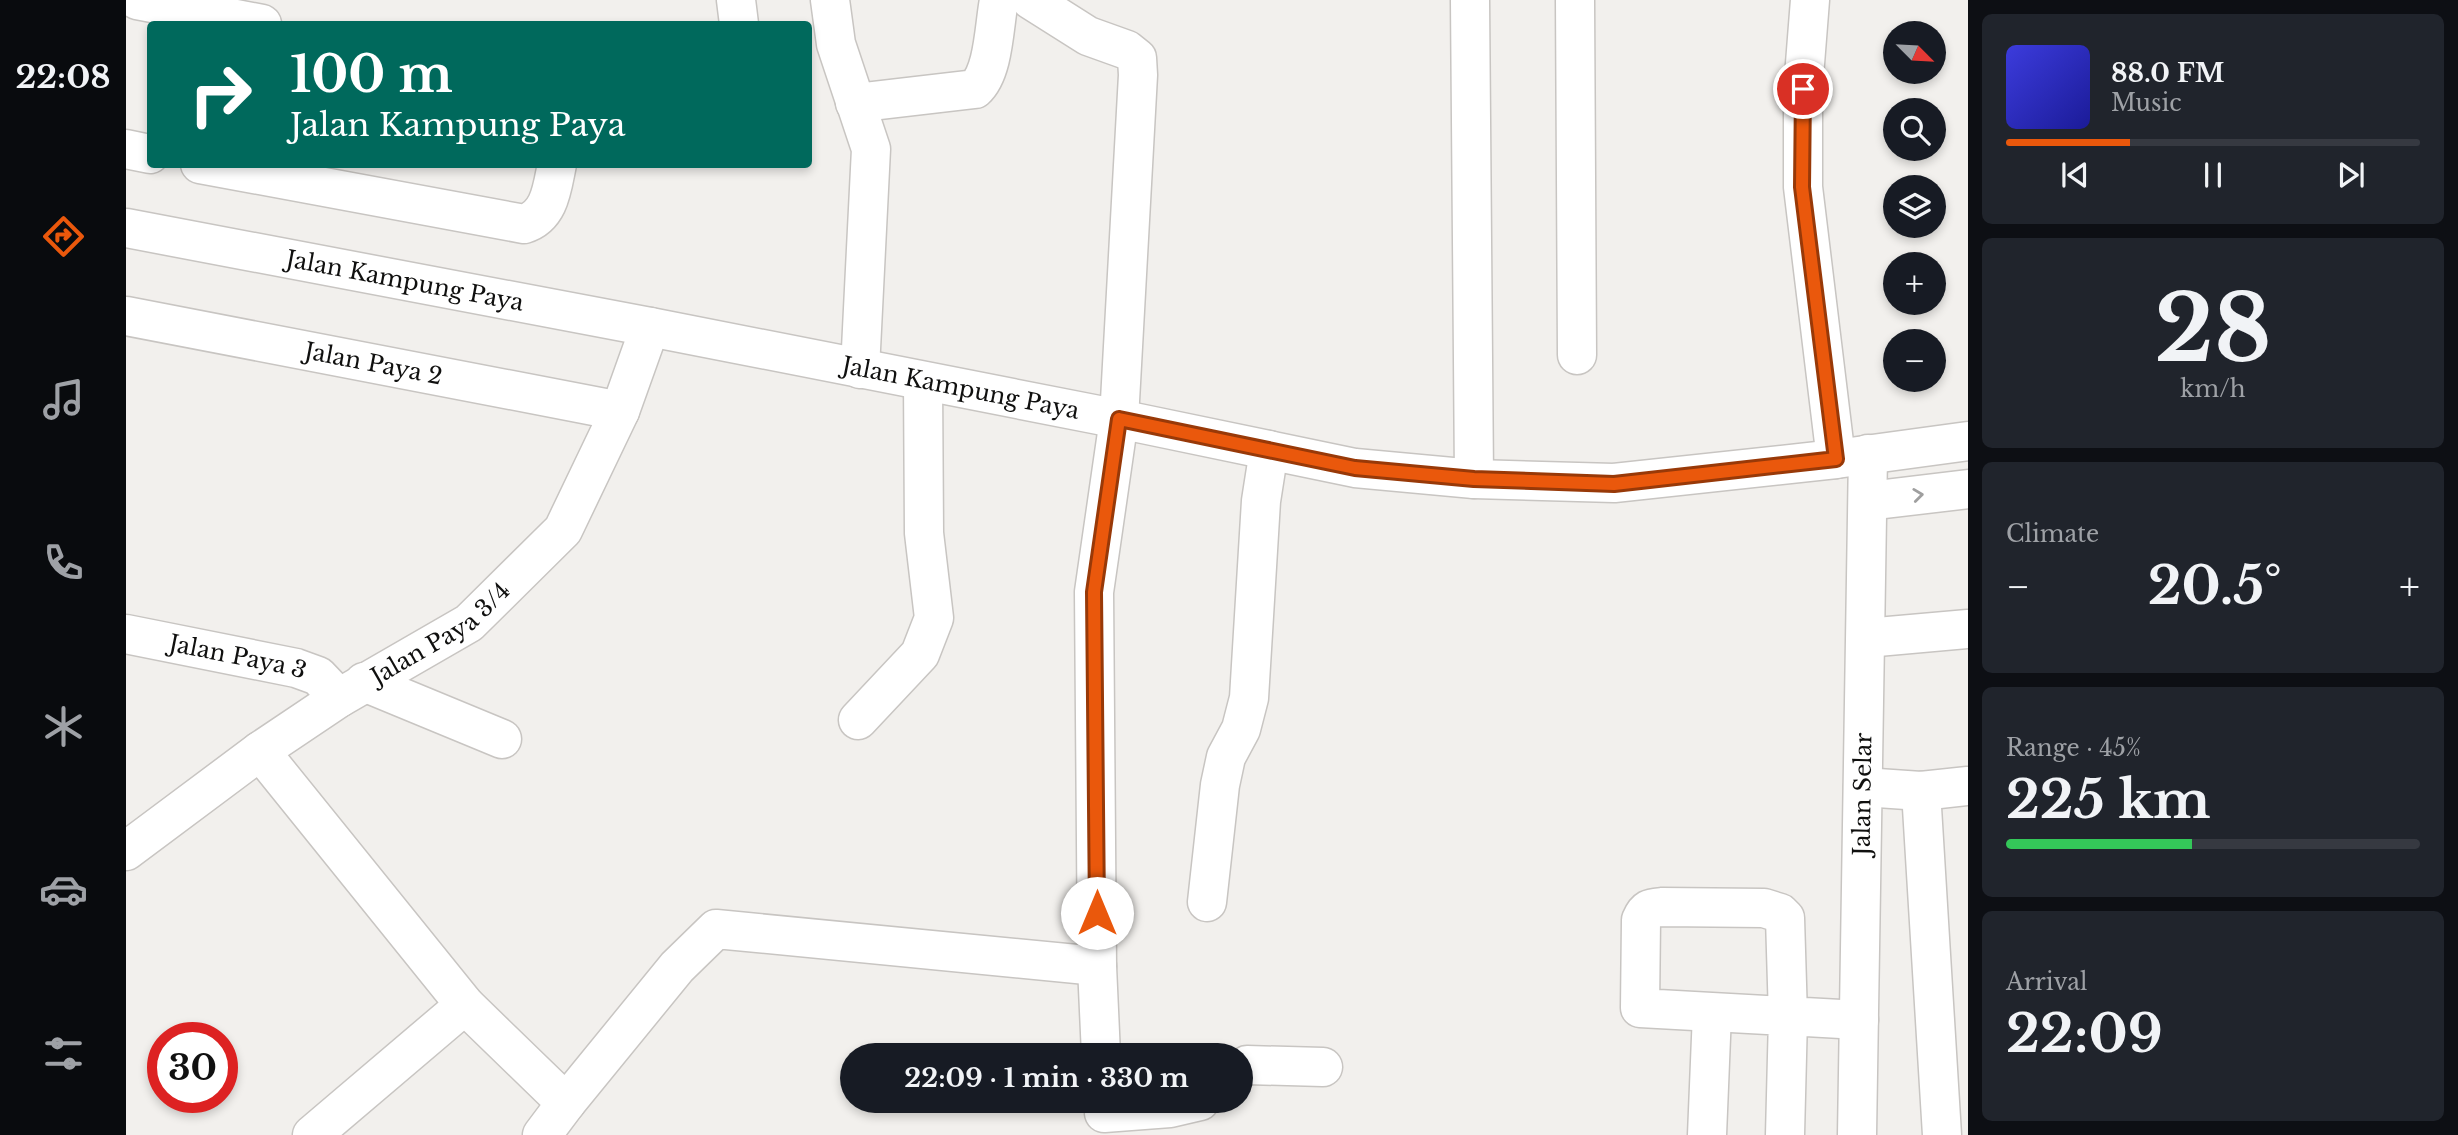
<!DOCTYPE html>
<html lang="en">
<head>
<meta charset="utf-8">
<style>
	body { margin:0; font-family:"Libre Baskerville",serif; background:#20242c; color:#f1f3f6; height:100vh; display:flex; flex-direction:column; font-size:26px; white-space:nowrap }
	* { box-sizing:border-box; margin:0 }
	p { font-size:23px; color:#9ea1a6 }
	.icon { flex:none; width:38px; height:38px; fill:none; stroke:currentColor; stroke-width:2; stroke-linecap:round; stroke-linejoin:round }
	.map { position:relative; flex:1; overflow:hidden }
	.panel { display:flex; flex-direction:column; gap:14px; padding:14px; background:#0d0f14; width:490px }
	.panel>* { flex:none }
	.hud { position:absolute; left:21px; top:21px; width:665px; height:147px; border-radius:7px; box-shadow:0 4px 10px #0003; background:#00695c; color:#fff; overflow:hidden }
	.needle { width:46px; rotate:114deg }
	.controls { position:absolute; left:1757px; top:21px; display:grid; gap:14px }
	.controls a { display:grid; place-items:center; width:63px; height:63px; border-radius:50%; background:#171b24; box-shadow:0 4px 10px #0003; font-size:35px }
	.speed { position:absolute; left:21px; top:1022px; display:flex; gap:14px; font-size:35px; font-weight:700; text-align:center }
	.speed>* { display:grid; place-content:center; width:91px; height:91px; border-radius:50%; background:#171b24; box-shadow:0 4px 10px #0003; line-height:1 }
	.speed .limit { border:10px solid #d22; background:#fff; color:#111 }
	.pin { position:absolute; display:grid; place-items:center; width:60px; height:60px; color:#fff; margin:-30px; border:4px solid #fff; border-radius:50%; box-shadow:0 2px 7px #0007 }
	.me { position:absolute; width:77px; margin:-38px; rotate:0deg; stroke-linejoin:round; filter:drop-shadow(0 0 5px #0008) }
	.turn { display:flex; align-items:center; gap:24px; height:147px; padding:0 28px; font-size:32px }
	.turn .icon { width:91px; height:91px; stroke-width:2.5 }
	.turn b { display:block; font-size:49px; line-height:60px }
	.big { font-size:52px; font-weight:700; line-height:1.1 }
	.panel .widget { flex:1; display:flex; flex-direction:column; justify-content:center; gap:10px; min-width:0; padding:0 24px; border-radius:10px; background:#20242c }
	.panel .dial { align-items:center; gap:0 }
	.dial b { font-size:91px; line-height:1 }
	.song { display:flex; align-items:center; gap:21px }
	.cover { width:84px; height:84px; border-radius:10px; background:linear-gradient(135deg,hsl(240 70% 55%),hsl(240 70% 35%)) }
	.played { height:7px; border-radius:4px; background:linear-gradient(90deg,#ea580c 30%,#363941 30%) }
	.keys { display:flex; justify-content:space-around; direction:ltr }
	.heat { display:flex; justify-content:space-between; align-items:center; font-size:38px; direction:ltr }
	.charge { height:10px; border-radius:5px; background:linear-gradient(90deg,#34c759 45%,#363941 0) }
	.trip { position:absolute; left:714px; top:1043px; width:413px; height:70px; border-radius:35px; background:#171b24; box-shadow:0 4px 10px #0003; font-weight:700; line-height:70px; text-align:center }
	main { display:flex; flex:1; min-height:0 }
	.tab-bar { display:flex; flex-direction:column; width:126px; justify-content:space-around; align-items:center; background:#090b0e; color:#9ea1a6 }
	.tab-bar .icon { width:49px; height:49px }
	.tab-bar .on { color:#ea580c }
	.tab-bar b { font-size:32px; color:#f1f3f6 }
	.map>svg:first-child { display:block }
</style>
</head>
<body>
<main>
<nav class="tab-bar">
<b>22:08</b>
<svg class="icon on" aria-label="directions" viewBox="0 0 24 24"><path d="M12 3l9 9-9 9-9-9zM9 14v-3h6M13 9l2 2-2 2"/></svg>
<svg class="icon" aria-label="music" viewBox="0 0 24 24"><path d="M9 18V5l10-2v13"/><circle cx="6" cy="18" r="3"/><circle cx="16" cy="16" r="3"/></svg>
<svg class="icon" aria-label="phone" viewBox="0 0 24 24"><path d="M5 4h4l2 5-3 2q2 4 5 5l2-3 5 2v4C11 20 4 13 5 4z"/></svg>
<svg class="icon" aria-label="climate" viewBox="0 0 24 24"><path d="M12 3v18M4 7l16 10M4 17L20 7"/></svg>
<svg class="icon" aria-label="car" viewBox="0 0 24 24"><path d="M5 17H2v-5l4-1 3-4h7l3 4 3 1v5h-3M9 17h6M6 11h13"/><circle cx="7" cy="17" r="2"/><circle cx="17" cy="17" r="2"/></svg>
<svg class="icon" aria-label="filters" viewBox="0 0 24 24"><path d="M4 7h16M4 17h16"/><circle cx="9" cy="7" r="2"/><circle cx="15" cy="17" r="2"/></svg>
</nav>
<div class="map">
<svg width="1842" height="1135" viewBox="0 0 1842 1135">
	<rect width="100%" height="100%" fill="#f2f0ed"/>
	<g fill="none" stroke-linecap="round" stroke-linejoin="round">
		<!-- minor casing -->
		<g stroke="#c8c5c2" stroke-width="41">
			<g id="minor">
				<path d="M11 0 136 24"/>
				<path d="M610 0 613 24"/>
				<path d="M704 0 710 44 745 149 734 369"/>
				<path d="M905 0 962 36 1001 50 1011 58 1012 75 993 419 968 592 971 966 975 1055"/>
				<path d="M1344 0 1348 479"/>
				<path d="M1449 0 1451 355"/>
				<path d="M1684 0 1677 89V187L1710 459"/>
				<path d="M729 103 849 89C868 72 868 26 873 0"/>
				<path d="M0 149 24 154"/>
				<path d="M74 164 398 224C424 216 426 188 431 164"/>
				<path id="s1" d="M0 228 524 327 993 419 1229 468 1348 479 1488 483 1710 459 1842 441"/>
				<path id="s2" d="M0 316 494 411"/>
				<path d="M1742 501 1842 489"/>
				<path id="s3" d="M0 634 170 668 192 676 213 698"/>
				<path d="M1740 638 1842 629"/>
				<path d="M238 682 376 739"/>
				<path d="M732 720 794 654 808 618 798 533 797 381"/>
				<path d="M134 751 339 1005 440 1103 416 1135"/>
				<path d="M1737 787 1795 791 1842 786"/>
				<path d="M1795 791 1816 1135"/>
				<path id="s4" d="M0 851 134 751 213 698 343 623 437 530 494 411 524 327"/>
				<path d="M1081 902 1094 785 1100 757 1115 729 1123 698 1135 501 1143 450"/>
				<path d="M1115 1069 1121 1065 1197 1067"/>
				<path d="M440 1103 551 967 590 929 971 966"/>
				<path d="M978 1113 1044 1108 1074 1101"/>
				<path d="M186 1135 339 1005"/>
				<path d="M1581 1135 1586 1013"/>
				<path d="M1659 1135 1662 1017 1659 918 1654 913 1638 908 1536 907C1524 908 1520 908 1515 920L1514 1008 1733 1020"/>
				<path id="s5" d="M1731 1135 1742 454"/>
			</g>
		</g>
		<!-- minor -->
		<use href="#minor" stroke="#fff" stroke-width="38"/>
	</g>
	<!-- one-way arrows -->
	<defs><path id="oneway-chevron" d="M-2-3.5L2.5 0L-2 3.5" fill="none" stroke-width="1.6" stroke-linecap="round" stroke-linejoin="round" transform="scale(1.75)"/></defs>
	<use stroke="#9f9f9f" href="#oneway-chevron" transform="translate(1792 495) rotate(-7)"/>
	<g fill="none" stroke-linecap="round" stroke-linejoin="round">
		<!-- route casing -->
		<g stroke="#983908" stroke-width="18">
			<path id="route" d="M971 913 968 592 993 419 1229 468 1348 479 1488 484 1710 459 1676 187 1677 89"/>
		</g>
		<!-- route -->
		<use href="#route" stroke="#ea580c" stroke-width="12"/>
	</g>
	<g text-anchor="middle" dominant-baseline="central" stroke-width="7" stroke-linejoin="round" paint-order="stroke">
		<!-- street labels -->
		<g font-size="23" fill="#10100f" stroke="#fffdfb">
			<text stroke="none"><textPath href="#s1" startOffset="284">Jalan Kampung Paya</textPath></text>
			<text stroke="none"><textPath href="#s2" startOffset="252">Jalan Paya 2</textPath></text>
			<text stroke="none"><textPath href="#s1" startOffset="850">Jalan Kampung Paya</textPath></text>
			<text stroke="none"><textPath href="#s4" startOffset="383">Jalan Paya 3/4</textPath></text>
			<text stroke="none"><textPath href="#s3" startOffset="114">Jalan Paya 3</textPath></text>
			<text stroke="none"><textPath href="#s5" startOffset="341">Jalan Selar</textPath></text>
		</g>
	</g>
</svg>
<div class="controls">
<a><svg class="needle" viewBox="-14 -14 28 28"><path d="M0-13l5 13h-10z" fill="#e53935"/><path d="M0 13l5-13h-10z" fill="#9ea1a6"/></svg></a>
<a><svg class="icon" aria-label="search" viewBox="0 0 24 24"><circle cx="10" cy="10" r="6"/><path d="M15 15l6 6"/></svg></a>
<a><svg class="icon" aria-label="layers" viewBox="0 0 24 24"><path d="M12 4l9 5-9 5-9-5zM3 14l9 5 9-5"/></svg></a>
<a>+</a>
<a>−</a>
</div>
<div class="speed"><div class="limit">30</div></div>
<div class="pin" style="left:1677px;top:89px;background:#d93025"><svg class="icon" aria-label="arrive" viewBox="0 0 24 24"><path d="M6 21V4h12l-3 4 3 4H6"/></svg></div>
<svg class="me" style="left:971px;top:913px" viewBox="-20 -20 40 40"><circle r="19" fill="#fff"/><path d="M0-13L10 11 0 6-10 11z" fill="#ea580c"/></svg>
<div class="trip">22:09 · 1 min · 330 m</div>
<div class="hud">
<div class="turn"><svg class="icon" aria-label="right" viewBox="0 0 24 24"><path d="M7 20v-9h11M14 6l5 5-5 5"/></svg><div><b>100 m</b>Jalan Kampung Paya</div></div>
</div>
</div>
<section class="panel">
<div class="widget">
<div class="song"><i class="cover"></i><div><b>88.0 FM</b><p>Music</p></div></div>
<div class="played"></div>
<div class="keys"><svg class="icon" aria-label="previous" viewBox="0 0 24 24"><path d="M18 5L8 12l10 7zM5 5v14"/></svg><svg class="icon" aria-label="pause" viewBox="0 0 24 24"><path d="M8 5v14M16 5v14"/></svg><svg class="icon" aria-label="next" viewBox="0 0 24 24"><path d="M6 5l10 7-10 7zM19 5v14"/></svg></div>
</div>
<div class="widget dial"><b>28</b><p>km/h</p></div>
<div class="widget"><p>Climate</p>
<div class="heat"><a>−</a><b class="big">20.5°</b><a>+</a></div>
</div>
<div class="widget"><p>Range · 45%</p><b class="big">225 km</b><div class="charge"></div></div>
<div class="widget"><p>Arrival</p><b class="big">22:09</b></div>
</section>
</main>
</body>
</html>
